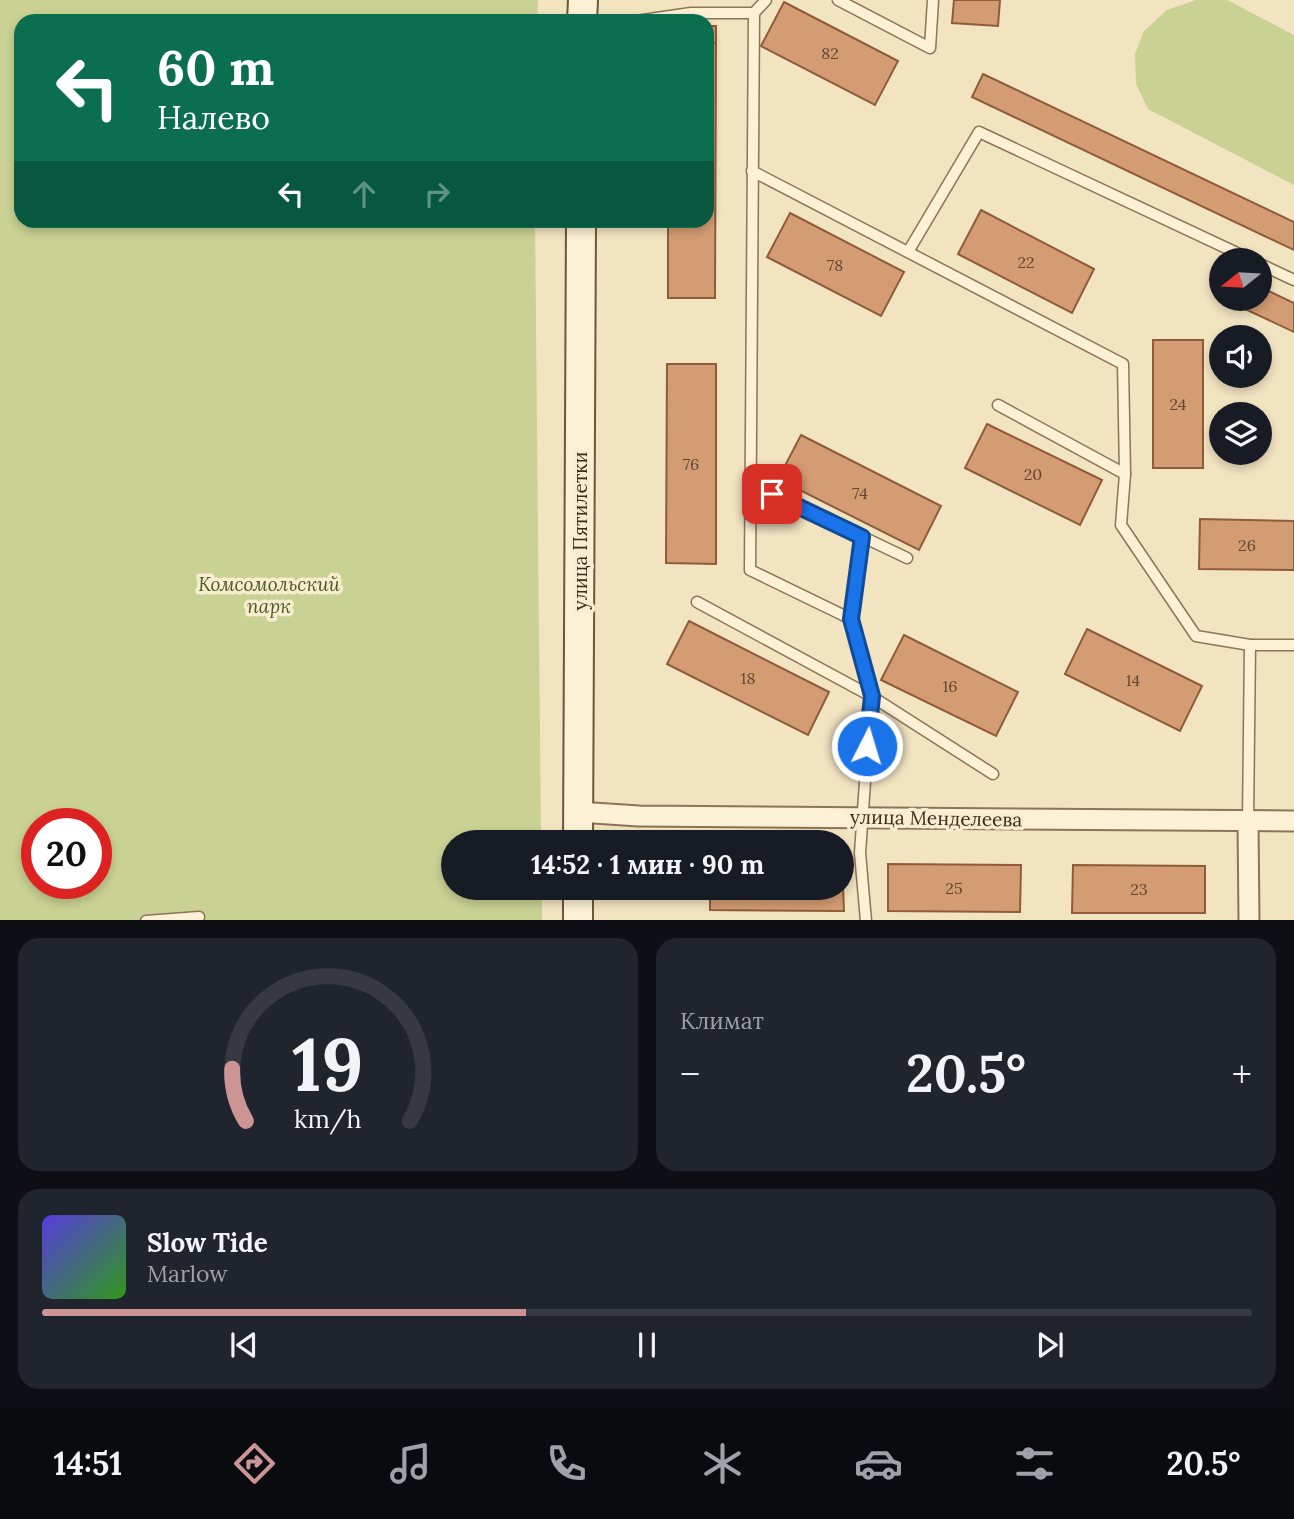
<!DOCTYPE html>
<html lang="ru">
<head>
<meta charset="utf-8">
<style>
	body { margin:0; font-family:Lora,serif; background:#20242c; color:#f1f3f6; height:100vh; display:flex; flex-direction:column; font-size:26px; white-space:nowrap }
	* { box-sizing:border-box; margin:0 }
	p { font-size:23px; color:#9ea1a6 }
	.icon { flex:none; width:38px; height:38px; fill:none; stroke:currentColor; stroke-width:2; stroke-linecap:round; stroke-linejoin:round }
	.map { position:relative; height:920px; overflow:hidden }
	.panel { display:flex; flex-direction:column; gap:18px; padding:18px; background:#0d0f14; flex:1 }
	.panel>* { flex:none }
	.top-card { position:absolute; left:14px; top:14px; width:700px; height:214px; border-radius:21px; box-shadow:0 4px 10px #0003; background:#0b6e4f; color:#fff; overflow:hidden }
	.needle { width:46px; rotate:252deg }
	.buttons { position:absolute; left:1209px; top:248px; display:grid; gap:14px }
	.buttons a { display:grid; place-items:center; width:63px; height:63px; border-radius:50%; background:#171b24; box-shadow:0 4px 10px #0003; font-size:35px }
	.speed { position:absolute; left:21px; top:808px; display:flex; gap:14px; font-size:35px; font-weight:700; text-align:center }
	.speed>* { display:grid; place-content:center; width:91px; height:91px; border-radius:50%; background:#171b24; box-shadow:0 4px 10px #0003; line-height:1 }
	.speed .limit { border:10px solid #d22; background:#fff; color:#111 }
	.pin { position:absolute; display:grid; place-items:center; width:60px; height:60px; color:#fff; margin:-30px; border-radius:14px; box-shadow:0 4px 10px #0006 }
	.me { position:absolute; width:77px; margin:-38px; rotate:5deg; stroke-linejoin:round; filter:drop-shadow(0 0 5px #0008) }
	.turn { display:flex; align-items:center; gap:24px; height:147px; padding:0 28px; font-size:32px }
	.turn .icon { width:91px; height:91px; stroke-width:2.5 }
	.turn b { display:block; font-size:49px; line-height:60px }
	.lanes { display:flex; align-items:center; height:66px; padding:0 28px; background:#0003; justify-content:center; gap:35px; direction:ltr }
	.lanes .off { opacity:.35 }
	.big { font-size:52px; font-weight:800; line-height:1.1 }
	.panel .card { flex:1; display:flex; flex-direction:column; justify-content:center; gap:10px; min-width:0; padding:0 24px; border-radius:21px; background:#20242c }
	.panel .dial { align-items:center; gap:0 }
	.dial svg { height:182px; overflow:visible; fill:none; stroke:#363941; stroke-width:7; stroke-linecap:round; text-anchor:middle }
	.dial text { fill:#f1f3f6; stroke:none }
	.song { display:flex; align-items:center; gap:21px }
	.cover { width:84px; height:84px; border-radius:10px; background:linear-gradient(135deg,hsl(250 70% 55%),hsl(110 70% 35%)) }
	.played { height:7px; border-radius:4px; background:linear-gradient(90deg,#cd9496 40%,#363941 40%) }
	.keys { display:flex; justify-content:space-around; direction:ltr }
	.heat { display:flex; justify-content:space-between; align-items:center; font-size:38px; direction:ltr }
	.panel .tiles { flex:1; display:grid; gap:18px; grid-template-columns:1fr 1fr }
	.card:last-child { grid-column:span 2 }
	.trip { position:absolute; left:441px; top:830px; width:413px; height:70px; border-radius:35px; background:#171b24; box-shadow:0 4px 10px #0003; font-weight:800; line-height:70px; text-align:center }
	.tabs { display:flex; height:112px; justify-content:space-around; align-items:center; background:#090b0e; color:#9ea1a6 }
	.tabs .icon { width:49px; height:49px }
	.tabs .current { color:#cd9496 }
	.tabs b { font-size:32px; color:#f1f3f6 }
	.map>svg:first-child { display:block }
</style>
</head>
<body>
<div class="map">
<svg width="1294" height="921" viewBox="0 0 1294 921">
	<rect width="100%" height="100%" fill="#f2e3c1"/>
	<!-- green -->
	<g fill="#c9d193" fill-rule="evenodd">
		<path d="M0 0H538L537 21H21V220L535 221 541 842H453V887H542V920L0 921ZM37 824H96V884H37Z"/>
		<path d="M1196 0H1227L1294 35V185L1148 109 1136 84 1135 54 1144 31 1167 10Z"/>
	</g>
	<!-- building -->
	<g fill="#d49c73" stroke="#8e5c3a" stroke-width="2">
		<path d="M954 0H1000L998 26 952 23Z"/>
		<path d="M784 2 898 61 875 105 761 46Z"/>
		<rect x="707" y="26" width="9" height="17"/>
		<path d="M707 43H716L715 298H668V220H707Z"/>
		<path d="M983 74 1294 222V250L972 97Z"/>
		<path d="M981 210 1094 269 1072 313 958 254Z"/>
		<path d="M790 213 904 272 881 316 767 257Z"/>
		<path d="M1260 287 1294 303V332L1245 309 1250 299H1260Z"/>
		<rect x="1153" y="340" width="50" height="128"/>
		<path d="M667 364H716V564L666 563Z"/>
		<path d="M987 424 1102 480 1080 525 965 468Z"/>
		<path d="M801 435 941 506 919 550 778 479Z"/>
		<path d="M1200 519 1294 521V570L1199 569Z"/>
		<path d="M689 621 829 692 808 735 667 664Z"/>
		<path d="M1087 629 1202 686 1180 731 1065 674Z"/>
		<path d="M904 635 1018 692 996 736 881 680Z"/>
		<path d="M842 863 844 911 710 910V887H842Z"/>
		<path d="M888 864 1021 865 1020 912 888 911Z"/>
		<path d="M1073 865 1205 866V913H1072Z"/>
	</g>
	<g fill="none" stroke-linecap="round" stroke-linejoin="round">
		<!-- lane casing -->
		<g stroke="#8d7456" stroke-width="13">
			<g id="lane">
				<path d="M766 0 754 13 750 570 851 619 871 696 860 853 866 921"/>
				<path d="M838 0 930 48 933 0"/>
				<path d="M636 21 691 13H754"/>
				<path d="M752 171 1123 364 1125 474 1121 525 1196 636 1250 645"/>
				<path d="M908 252 979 132 1254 261"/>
				<path d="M1260 264 1294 280"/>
				<path d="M998 405 1125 474"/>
				<path d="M750 483 907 558"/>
				<path d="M697 602 871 696 993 774"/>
				<path d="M851 619 862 537"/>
				<path d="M1248 821 1250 645H1294"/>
				<path d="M146 921 199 917"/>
			</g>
		</g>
		<!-- street casing -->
		<g stroke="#8d7456" stroke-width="23">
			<g id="street">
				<path d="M578 812 639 816 1294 821"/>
				<path d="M1248 821 1249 921"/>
			</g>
		</g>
		<!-- secondary casing -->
		<g stroke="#6f553a" stroke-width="32">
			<g id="secondary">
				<path d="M582 21 583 0"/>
				<path d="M578 842 581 220"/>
				<path d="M578 921V887"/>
			</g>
		</g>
		<!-- lane -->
		<use href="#lane" stroke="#fcf0d5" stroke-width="10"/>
		<!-- street -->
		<use href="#street" stroke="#fcf0d5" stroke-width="19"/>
		<!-- secondary -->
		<use href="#secondary" stroke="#fcf0d5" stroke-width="28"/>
	</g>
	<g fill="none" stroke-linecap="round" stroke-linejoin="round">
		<!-- route casing -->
		<g stroke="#114b97" stroke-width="18">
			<path id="route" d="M772 494 862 537 851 619 872 696 867 746"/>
		</g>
		<!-- route -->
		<use href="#route" stroke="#1a73e8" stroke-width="12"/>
	</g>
	<g text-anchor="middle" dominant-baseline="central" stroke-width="7" stroke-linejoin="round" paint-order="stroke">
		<!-- number labels -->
		<g font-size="16" fill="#614732">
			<text x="830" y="53">82</text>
			<text x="1026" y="262">22</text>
			<text x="835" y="265">78</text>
			<text x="1178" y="404">24</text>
			<text x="691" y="464">76</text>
			<text x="1033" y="474">20</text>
			<text x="860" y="493">74</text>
			<text x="1247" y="545">26</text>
			<text x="748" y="678">18</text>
			<text x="1133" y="680">14</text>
			<text x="950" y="686">16</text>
			<text x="954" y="888">25</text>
			<text x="1139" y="889">23</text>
		</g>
		<!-- street labels -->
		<g font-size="19" fill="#3b2b1c" stroke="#f9edd1">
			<text transform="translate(580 531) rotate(-90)">улица Пятилетки</text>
			<text transform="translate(936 818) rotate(1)">улица Менделеева</text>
		</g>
		<!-- park labels -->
		<g font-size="19" font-style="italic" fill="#4b5a21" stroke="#f9edd1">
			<text x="269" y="584">Комсомольский<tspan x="269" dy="22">парк</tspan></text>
		</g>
	</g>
</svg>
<div class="buttons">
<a><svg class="needle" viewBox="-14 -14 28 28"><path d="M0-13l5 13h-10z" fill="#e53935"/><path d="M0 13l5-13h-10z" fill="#9ea1a6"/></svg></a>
<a><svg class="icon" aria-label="sound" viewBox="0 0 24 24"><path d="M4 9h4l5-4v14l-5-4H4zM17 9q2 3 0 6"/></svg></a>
<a><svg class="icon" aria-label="layers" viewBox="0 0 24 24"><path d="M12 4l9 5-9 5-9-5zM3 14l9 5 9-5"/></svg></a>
</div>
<div class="speed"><div class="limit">20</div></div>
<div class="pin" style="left:772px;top:494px;background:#d93025"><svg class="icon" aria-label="arrive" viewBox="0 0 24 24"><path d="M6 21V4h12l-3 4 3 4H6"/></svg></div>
<svg class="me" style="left:867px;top:746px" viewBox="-20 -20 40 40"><circle r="17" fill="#1a73e8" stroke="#fff" stroke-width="3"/><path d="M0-11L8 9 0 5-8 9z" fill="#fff"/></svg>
<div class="trip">14:52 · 1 мин · 90 m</div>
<div class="top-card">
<div class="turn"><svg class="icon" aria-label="left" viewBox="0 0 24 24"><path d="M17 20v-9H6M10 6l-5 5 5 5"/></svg><div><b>60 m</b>Налево</div></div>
<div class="lanes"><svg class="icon" aria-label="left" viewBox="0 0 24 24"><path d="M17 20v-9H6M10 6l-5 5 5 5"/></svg><svg class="icon off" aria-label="ahead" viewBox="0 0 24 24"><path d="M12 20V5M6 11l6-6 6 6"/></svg><svg class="icon off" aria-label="right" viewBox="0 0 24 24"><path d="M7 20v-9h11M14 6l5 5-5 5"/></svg></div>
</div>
</div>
<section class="panel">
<div class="tiles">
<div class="card dial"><svg viewBox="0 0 100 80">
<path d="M14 69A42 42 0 1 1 86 69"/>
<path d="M14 69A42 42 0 0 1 8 46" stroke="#cd9496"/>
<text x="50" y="56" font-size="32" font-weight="700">19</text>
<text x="50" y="72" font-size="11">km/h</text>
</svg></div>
<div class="card"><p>Климат</p>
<div class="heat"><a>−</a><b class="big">20.5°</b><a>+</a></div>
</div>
<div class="card">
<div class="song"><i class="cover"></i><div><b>Slow Tide</b><p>Marlow</p></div></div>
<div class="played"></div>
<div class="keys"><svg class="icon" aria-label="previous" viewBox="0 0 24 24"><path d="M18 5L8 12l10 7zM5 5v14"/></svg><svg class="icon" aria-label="pause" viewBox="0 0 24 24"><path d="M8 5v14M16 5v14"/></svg><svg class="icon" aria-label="next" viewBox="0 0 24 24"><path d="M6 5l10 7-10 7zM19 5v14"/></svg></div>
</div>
</div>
</section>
<nav class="tabs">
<b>14:51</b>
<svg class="icon current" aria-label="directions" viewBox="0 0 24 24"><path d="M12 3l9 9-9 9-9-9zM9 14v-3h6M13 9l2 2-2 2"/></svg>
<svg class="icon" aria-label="music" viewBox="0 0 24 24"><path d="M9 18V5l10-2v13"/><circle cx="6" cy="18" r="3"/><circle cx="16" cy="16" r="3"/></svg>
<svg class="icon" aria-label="phone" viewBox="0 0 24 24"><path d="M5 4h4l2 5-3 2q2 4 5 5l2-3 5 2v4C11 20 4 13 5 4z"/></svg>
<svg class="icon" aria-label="climate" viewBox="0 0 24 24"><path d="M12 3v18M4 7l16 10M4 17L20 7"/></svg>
<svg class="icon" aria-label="car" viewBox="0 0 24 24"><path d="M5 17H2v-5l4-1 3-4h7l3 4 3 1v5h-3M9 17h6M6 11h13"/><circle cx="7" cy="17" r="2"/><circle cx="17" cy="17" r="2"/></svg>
<svg class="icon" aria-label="filters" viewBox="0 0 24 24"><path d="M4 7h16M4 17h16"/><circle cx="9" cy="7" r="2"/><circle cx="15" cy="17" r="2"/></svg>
<b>20.5°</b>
</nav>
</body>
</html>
